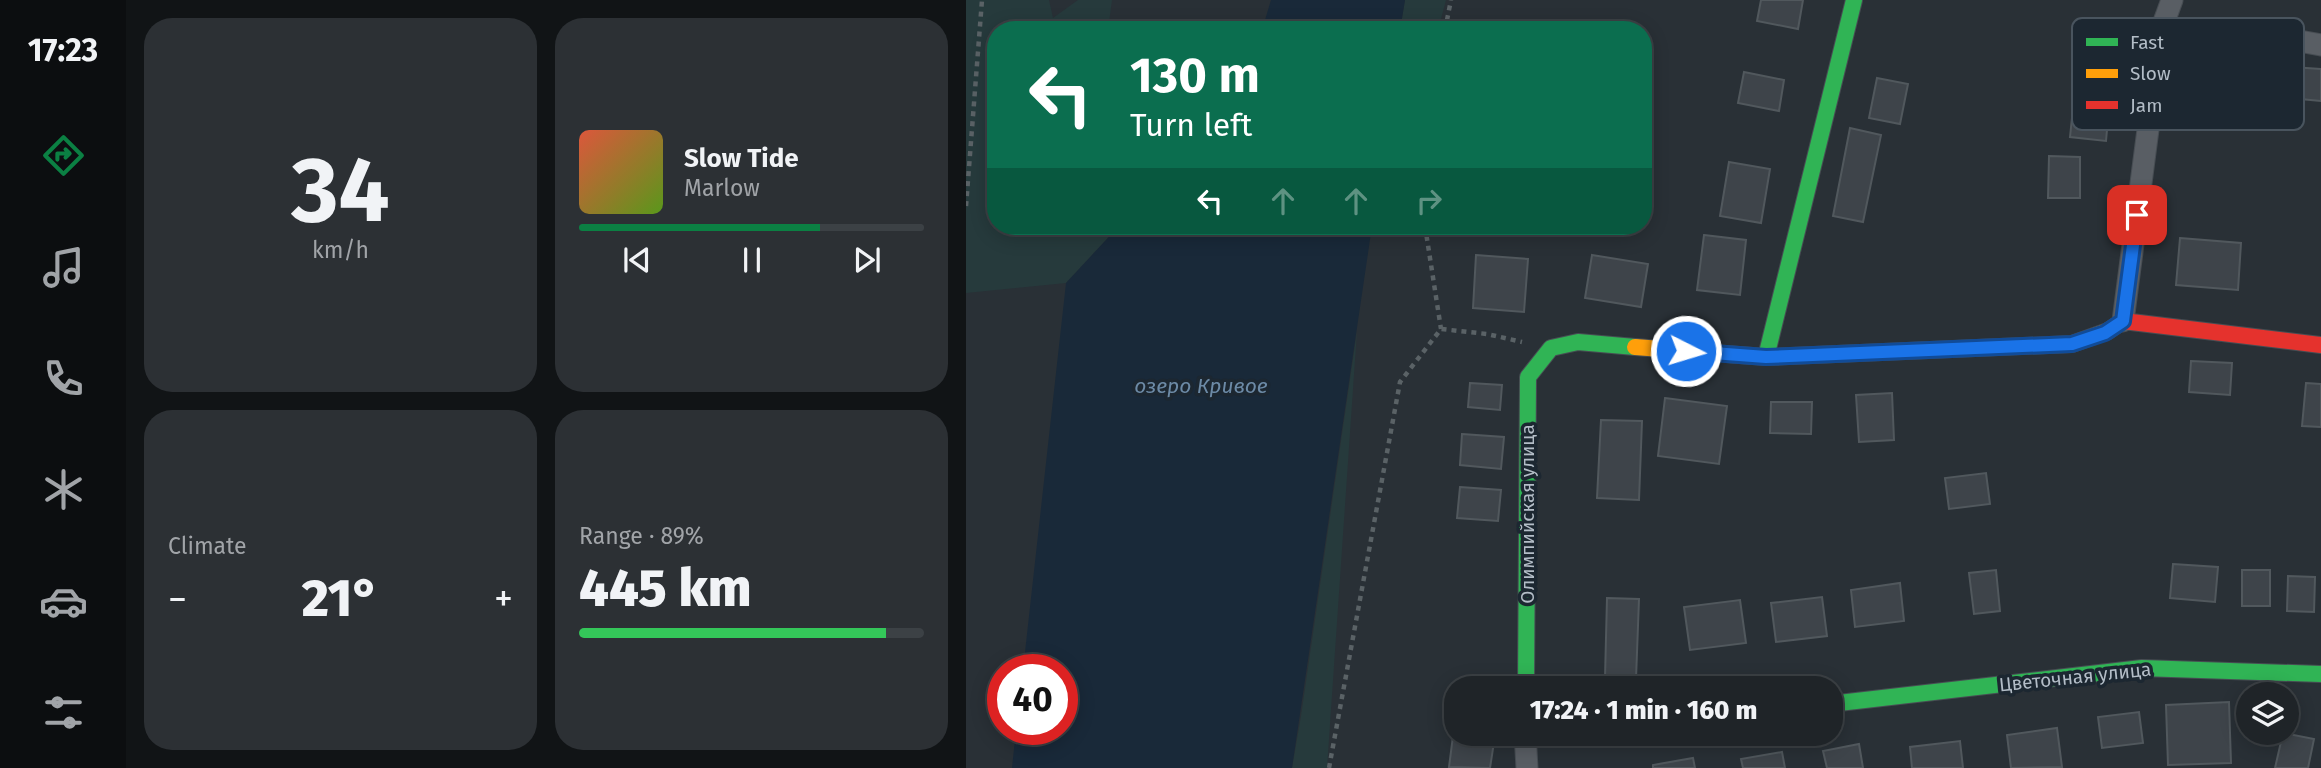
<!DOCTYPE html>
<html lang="en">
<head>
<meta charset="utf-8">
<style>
	body { margin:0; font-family:"Fira Sans",sans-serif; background:#2c3034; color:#f1f3f6; height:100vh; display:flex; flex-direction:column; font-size:26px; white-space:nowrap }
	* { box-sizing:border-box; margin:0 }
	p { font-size:23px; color:#a1a4a8 }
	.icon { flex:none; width:38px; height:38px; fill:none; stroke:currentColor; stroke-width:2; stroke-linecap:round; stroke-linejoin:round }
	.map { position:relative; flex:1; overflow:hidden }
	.details { display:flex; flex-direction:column; gap:18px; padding:18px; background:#111416; width:840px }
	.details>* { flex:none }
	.hud { position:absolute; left:21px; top:21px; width:665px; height:214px; border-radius:28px; box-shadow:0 4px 18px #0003,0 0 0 2px #3c4145; background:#0b6e4f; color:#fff; overflow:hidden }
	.buttons { position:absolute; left:1270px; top:682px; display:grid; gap:14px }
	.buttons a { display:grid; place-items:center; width:63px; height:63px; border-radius:50%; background:#1f2428; box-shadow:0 4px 18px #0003,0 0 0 2px #3c4145; font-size:35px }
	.speed { position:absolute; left:21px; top:654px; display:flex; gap:14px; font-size:35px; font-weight:700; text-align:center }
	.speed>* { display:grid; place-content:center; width:91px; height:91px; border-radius:50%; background:#1f2428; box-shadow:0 4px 18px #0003,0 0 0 2px #3c4145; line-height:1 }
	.speed .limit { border:10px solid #d22; background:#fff; color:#111 }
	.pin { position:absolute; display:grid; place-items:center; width:60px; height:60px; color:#fff; margin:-30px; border-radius:14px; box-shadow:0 4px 10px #0006 }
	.me { position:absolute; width:77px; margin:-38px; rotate:95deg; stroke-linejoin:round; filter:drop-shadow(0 0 5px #0008) }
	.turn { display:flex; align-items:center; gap:24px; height:147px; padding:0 28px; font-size:32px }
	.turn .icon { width:91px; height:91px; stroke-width:2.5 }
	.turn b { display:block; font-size:49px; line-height:60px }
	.lanes { display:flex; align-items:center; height:66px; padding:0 28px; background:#0003; justify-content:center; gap:35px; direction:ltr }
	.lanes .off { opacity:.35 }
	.big { font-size:52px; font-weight:800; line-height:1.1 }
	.details .widget { flex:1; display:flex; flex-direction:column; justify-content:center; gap:10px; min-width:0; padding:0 24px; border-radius:28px; background:#2c3034 }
	.details .dial { align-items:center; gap:0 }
	.dial b { font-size:91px; line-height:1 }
	.song { display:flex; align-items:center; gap:21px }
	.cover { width:84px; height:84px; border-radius:10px; background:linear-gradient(135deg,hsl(10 70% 55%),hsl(90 70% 35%)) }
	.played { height:7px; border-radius:4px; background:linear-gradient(90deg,#0b8043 70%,#3c4145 70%) }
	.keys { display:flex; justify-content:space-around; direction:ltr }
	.heat { display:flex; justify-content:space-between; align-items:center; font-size:38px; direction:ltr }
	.charge { height:10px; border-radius:5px; background:linear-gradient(90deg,#34c759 89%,#3c4145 0) }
	.details .tiles { flex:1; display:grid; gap:18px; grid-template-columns:repeat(2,1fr) }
	.trip { position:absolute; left:478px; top:676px; width:399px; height:70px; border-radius:28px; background:#1f2428; box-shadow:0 4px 18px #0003,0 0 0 2px #3c4145; font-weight:800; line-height:70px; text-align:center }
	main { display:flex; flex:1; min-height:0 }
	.dock { display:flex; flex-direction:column; width:126px; justify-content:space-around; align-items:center; background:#0c0e10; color:#a1a4a8 }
	.dock .icon { width:49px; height:49px }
	.dock .active { color:#0b8043 }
	.dock b { font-size:32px; color:#f1f3f6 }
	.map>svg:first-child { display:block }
</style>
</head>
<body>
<main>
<nav class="dock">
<b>17:23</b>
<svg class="icon active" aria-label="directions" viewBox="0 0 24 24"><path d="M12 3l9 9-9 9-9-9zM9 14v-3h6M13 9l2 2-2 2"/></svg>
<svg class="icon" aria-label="music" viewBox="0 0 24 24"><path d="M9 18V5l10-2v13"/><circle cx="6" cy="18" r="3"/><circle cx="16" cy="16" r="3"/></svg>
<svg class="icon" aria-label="phone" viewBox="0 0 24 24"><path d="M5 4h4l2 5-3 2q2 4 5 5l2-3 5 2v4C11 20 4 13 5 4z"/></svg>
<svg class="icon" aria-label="climate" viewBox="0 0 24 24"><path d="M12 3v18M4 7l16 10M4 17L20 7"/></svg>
<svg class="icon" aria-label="car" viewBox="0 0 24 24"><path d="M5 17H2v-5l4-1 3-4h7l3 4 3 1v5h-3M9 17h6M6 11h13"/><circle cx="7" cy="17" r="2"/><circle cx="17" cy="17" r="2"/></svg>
<svg class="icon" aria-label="filters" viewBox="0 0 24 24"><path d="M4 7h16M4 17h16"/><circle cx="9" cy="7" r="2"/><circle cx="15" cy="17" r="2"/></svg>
</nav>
<section class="details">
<div class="tiles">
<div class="widget dial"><b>34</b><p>km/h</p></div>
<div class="widget">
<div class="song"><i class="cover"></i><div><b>Slow Tide</b><p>Marlow</p></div></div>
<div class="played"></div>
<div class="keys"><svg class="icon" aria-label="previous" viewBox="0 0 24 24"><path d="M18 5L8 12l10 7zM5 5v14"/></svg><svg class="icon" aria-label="pause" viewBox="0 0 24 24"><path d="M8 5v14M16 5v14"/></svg><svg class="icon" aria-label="next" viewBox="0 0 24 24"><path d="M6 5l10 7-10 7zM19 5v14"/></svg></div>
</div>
<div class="widget"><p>Climate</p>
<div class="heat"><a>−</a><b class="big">21°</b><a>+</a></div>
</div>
<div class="widget"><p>Range · 89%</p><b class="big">445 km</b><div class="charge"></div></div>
</div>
</section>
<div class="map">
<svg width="1355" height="768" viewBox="0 0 1355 768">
	<rect width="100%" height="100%" fill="#293036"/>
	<!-- green -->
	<g fill="#263a3c">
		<path d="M0 0H83L87 18 112 0H146L142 30H30V226H153L100 283 0 293Z"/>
		<path d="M439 0H480L472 30H434Z"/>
		<path d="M391 331 361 768H326L335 716Z"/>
	</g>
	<!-- water -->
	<g fill="#192939">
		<path d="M305 0H439L434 30H296Z"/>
		<path d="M153 226H406L326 768H46L50 730H96V670H57L100 283Z"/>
	</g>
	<!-- building -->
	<g fill="#3e444a" stroke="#51585d" stroke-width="2">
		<path d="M795 0H837L832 29 791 21Z"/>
		<path d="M1326 67 1355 69V101L1324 98Z"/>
		<path d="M1111 70 1146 74 1140 141 1104 137Z"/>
		<path d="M778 72 818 80 813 111 772 103Z"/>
		<path d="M911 78 942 84 934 124 903 118Z"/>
		<path d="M884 128 915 135 897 222 867 216Z"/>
		<path d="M1083 156 1114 157V198H1082Z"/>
		<path d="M763 162 804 169 795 223 754 216Z"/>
		<path d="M738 235 780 240 774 295 731 290Z"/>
		<path d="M1214 238 1275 243 1272 290 1210 285Z"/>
		<path d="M510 255 562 259 558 312 507 308Z"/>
		<path d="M626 255 682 264 675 307 619 298Z"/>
		<path d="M1225 361 1266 363 1264 395 1223 392Z"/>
		<path d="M504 383 536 385 534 410 502 407Z"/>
		<path d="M1340 383 1355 384V427L1336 426Z"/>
		<path d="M926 393 928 440 893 442 890 395Z"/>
		<path d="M699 398 761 406 753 464 692 456Z"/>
		<path d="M805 402H846L845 434 804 433Z"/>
		<path d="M635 420 676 421 673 500 631 498Z"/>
		<path d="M496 434 538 437 535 469 494 465Z"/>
		<path d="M1020 473 1024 504 983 509 979 478Z"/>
		<path d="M494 487 535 490 532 521 491 518Z"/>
		<path d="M1207 564 1252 567 1249 602 1204 598Z"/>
		<path d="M1030 570 1034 611 1008 614 1003 573Z"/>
		<rect x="1276" y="570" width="28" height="36"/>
		<path d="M1322 576 1349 577 1348 612 1321 611Z"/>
		<path d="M934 583 938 621 889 627 885 590Z"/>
		<path d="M856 597 861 636 810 642 805 603Z"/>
		<path d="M641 598 673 599 670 679 639 678Z"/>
		<path d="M774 600 780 643 724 650 718 607Z"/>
		<path d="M1263 702 1265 763 1202 765 1200 705Z"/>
		<path d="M1173 712 1177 743 1136 748 1132 717Z"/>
		<path d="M1091 728 1096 767 1045 768 1041 735Z"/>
		<path d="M1317 733 1348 739 1342 768H1309Z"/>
		<path d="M487 736 528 742 524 768 483 767Z"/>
		<path d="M994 741 997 768H946L944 747Z"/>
		<path d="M893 744 897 768H861L857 751Z"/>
		<path d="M816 752 819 768H777L775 759Z"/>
		<path d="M727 758 729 768H687V765Z"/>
	</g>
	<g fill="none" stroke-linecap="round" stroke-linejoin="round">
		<!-- street casing -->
		<g stroke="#474d53" stroke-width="23">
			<g id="street">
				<path d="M1195 30 1295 34 1355 45"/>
				<path d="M1157 321 1195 30 1206 0"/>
				<path d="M559 733 561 768"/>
				<path d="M559 736 581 733"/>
			</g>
		</g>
		<!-- fast casing -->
		<g stroke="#474d53" stroke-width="18">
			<g id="fast">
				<path d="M800 357 888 0"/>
				<path d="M560 688 562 377 585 348 612 342 669 347"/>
				<path d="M864 704 1176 668 1355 674"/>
			</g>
		</g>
		<!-- slow casing -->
		<g stroke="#474d53" stroke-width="18">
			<path id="slow" d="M669 347 800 357 1106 344 1142 331"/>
		</g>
		<!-- jam casing -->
		<g stroke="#474d53" stroke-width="18">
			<path id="jam" d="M1142 331 1157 321 1355 345"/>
		</g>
		<!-- path -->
		<g stroke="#5a6266" stroke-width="4.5" stroke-dasharray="5 5" stroke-linecap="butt">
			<path d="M479 30 485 0"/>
			<path d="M0 206 16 0"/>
			<path d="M459 226 475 329"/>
			<path d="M363 768 434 382 475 329 521 334 556 342"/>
		</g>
		<!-- street -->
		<use href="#street" stroke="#595e64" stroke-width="21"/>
		<!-- fast -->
		<use href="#fast" stroke="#30b455" stroke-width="16"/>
		<!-- slow -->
		<use href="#slow" stroke="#ff9f0a" stroke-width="16"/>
		<!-- jam -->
		<use href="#jam" stroke="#e5322d" stroke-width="16"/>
	</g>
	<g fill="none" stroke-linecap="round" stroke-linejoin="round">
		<!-- route casing -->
		<g stroke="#114b97" stroke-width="18">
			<path id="route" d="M720 351 800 357 1106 344 1139 333 1157 321 1171 215"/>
		</g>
		<!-- route -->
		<use href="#route" stroke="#1a73e8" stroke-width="12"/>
	</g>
	<g text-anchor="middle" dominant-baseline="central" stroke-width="7" stroke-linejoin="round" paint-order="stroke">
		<!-- street labels -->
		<g font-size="19" fill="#b3bdc7" stroke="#1c2731">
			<text transform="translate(561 514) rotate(-90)">Олимпийская улица</text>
			<text transform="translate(1109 677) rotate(-6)">Цветочная улица</text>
		</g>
		<!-- water labels -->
		<g font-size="21" font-style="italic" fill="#6c8aa6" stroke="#1c2731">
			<text x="235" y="386">озеро Кривое</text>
		</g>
	</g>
	<!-- legend -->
	<rect x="1106" y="18" width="232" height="112" rx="10" fill="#1c2731" stroke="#49545e" stroke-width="2"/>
	<rect x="1120" y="38" width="32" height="8" fill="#30b455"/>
	<rect x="1120" y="69" width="32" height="9" fill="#ff9f0a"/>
	<rect x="1120" y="101" width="32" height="8" fill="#e5322d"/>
	<g font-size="19" fill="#b3bdc7">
		<text x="1164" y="49">Fast</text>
		<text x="1164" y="80">Slow</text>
		<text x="1164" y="112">Jam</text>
	</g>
</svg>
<div class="buttons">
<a><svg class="icon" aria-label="layers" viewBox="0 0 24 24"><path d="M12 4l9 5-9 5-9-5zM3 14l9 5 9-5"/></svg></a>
</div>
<div class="speed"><div class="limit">40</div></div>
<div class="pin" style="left:1171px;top:215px;background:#d93025"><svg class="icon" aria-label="arrive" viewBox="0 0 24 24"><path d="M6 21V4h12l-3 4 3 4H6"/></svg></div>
<svg class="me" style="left:720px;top:351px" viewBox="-20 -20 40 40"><circle r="17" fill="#1a73e8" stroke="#fff" stroke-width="3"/><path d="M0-11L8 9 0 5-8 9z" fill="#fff"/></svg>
<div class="trip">17:24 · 1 min · 160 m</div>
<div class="hud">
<div class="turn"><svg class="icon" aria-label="left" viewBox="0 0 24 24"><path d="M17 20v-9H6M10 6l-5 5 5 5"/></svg><div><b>130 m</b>Turn left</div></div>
<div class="lanes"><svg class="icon" aria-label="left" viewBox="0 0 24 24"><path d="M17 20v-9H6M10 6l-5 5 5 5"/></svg><svg class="icon off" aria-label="ahead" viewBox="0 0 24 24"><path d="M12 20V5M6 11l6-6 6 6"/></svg><svg class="icon off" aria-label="ahead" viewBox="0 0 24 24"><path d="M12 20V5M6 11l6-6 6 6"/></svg><svg class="icon off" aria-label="right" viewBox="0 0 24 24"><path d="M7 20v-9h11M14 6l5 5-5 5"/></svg></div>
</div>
</div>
</main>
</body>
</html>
